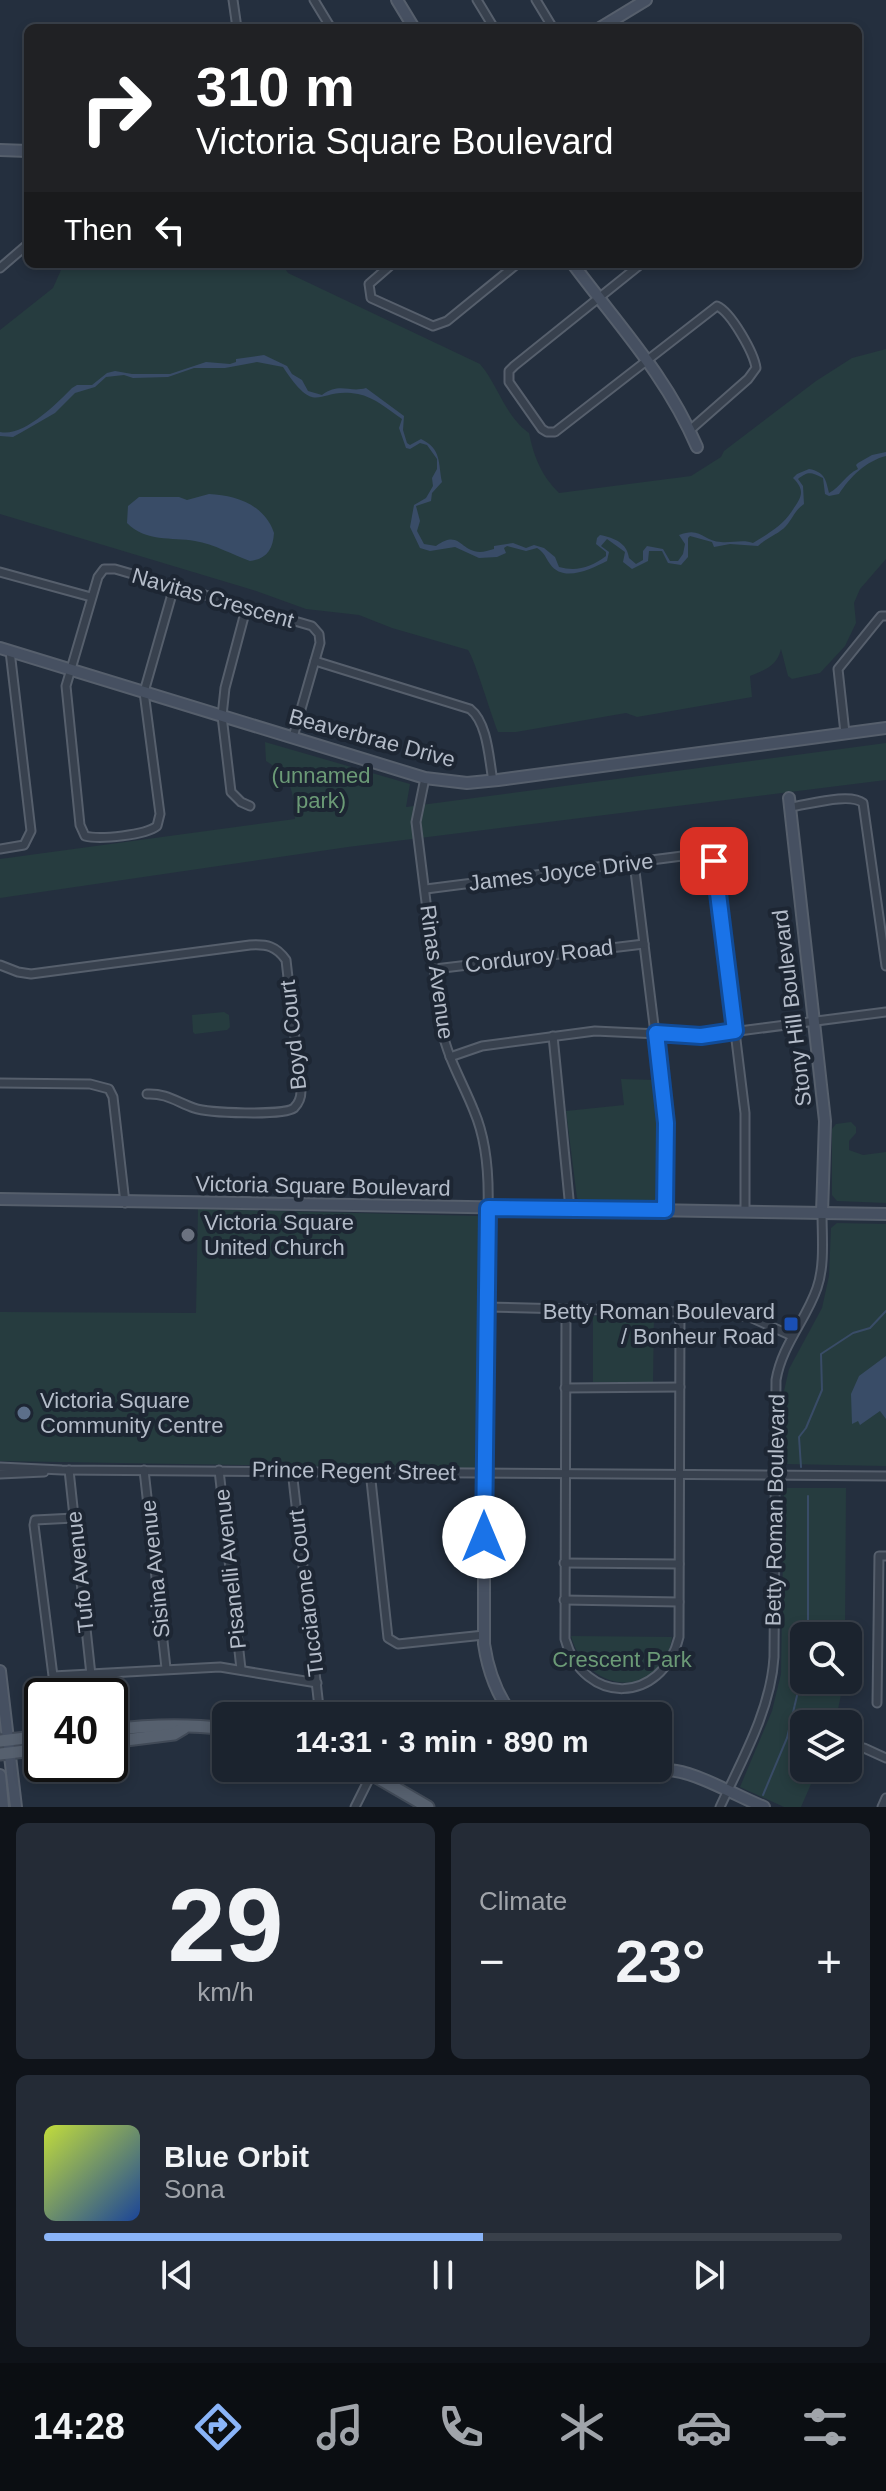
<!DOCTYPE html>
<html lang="en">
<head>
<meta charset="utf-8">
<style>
	body { margin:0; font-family:Arial,sans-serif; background:#242b36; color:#f1f3f6; height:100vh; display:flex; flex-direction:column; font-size:30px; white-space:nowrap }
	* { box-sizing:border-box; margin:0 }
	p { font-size:26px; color:#a0a4aa }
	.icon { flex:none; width:44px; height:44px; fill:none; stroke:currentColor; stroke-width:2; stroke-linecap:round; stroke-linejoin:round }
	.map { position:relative; height:1807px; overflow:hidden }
	.side { display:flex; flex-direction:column; gap:16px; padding:16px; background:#0f1319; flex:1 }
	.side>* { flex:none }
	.hud { position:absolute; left:24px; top:24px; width:838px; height:244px; border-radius:12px; box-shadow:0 4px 12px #0003,0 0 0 2px #39404a; background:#202124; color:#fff; overflow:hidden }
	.buttons { position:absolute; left:790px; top:1622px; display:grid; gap:16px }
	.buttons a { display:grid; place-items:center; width:72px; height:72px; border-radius:12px; background:#1b232e; box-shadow:0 4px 12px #0003,0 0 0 2px #39404a; font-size:40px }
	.speed { position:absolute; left:24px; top:1678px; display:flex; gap:16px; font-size:40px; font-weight:700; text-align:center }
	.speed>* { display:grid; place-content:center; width:104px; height:104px; border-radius:50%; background:#1b232e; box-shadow:0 4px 12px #0003,0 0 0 2px #39404a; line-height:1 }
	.speed .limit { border:4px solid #111; border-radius:12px; background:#fff; color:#111 }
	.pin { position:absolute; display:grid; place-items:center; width:68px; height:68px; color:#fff; margin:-34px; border-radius:16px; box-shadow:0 4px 12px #0006 }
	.me { position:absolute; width:88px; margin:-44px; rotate:0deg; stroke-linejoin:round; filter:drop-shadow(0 0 6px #0008) }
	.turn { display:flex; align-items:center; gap:28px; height:168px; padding:0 40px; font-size:36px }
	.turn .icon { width:104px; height:104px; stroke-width:2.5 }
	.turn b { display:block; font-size:56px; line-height:68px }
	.then { display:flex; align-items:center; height:76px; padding:0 40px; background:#0003; gap:16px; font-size:30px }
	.big { font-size:60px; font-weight:700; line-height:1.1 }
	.side .card { flex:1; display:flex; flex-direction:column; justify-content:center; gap:12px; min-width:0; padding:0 28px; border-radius:12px; background:#242b36 }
	.side .dial { align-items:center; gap:0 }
	.dial b { font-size:104px; line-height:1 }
	.song { display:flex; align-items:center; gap:24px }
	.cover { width:96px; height:96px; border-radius:12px; background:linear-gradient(135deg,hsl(70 70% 55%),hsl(220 70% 35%)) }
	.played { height:8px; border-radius:4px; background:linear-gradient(90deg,#8ab4f8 55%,#39404a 55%) }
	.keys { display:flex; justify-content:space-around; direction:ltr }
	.heat { display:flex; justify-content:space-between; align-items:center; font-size:44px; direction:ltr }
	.side .tiles { flex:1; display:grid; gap:16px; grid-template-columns:1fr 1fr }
	.card:last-child { grid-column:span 2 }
	.trip { position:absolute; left:212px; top:1702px; width:460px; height:80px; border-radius:12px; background:#1b232e; box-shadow:0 4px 12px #0003,0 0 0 2px #39404a; font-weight:700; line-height:80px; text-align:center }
	.menu { display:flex; height:128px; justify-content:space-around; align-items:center; background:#0b0e12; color:#a0a4aa }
	.menu .icon { width:56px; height:56px }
	.menu .selected { color:#8ab4f8 }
	.menu b { font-size:36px; color:#f1f3f6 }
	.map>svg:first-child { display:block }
</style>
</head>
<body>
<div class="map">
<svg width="886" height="1807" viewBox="0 0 886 1807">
	<rect width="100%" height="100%" fill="#242f3e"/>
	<!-- green -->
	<g fill="#263c3f">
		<path d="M73 264H224C242 268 265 274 282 264L288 273 480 364C498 385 505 416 529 433 534 457 541 475 559 493L691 476 721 457 724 451 816 381 852 358 886 349V559L860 589 854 603 856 623 845 646 820 673 792 679 788 676 781 649C777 666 765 670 750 676L752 697 637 717 626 713 516 732H498C492 718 474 657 468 650L392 628 359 615 306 609 253 590 0 514V330L53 288 61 270Z"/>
		<path d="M265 742 410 784 406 807 886 743V780L348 847 0 898V859L295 819C293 790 292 777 266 761Z"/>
		<path d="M224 1012 229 1015 230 1027 227 1030 195 1034 193 1032 192 1015Z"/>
		<path d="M621 1079 656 1080 662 1126 660 1199 654 1204H584L577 1198 566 1111 624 1105Z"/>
		<path d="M851 1122 856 1127V1133L849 1141V1150L863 1155 886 1152V1203L837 1201 832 1195V1129L836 1124Z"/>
		<path d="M198 1209 480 1216 479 1469 0 1461V1312L196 1313Z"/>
		<path d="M837 1223 886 1224V1466L785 1464 784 1391 789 1369 822 1308 829 1276 831 1228Z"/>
		<path d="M593 1316H654L653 1383 593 1382Z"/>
		<path d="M784 1488H846L845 1636H804V1680H844L835 1724H804V1768H818L801 1807H784L740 1787 772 1711 781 1674Z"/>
		<path d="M571 1636 672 1637C664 1700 587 1696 571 1636Z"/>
	</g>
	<!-- water -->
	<g fill="#394c67">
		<path d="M264 355 287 366 292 374 302 380 308 391 322 395C340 382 349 393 366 388L404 416 403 430 407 443 410 445 421 439C442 449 438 463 442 482L432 493 431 501 416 506 420 521 417 531 424 544 436 546C460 529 459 551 480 552 484 552 489 550 494 549V546L513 543 526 548 534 545 544 548 555 557 559 567C577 572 591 567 606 556V552L596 544 597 538 600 535C615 538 627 543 629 558L636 564 643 560V551L647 546 663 549 670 561H678L683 554 685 544 679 535C701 526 703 541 721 542 732 543 744 539 753 543 769 533 782 526 792 511 800 498 807 492 793 478L797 474 809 469C825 472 826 480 829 493 841 487 845 475 858 469L856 465 858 463 872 455 886 452V456C866 461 850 477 839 494L829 496 825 494 823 478C811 472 808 471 798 479L803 486 804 504C795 510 793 518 786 526 779 534 766 538 758 546L730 544 714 547 712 542 690 536 688 538V557L681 565 668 563 662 551H649L648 561 632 569 623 562 625 552 607 539 601 546 609 552 607 561C591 569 563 583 550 564 545 557 545 553 537 548L526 551 507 546 504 548 506 553 497 557 479 558 455 547 430 551 420 548 410 527 414 505 426 498 433 486 432 478 437 469V459L427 445 420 443 410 449 406 448 399 428 402 419C389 410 374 397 358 394 316 386 318 420 283 367L257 362 225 368H194L168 377 133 378 124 375 106 377 95 387 75 393 55 413 22 432 13 437 0 436V432C24 437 56 404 72 388L77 385H92L107 373 115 371 132 374H170L206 362 230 364 236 362V359Z"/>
		<path d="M209 494C236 495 265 505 274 533 273 549 267 559 250 561 233 555 214 544 195 541 172 537 145 542 127 523L128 506 139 497H179L187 500Z"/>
		<path d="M886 1356V1419L880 1411 860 1425 858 1421 852 1424 851 1394 859 1376Z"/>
	</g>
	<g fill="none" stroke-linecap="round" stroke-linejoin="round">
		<!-- stream -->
		<g stroke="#394c67" stroke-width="2">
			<path d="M801 1467 799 1437 806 1428 822 1390 821 1354 853 1333 870 1328 886 1311"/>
			<path d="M808 1636V1496"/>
			<path d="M763 1795 787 1738 804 1666"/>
		</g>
		<!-- street casing -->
		<g stroke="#565f6c" stroke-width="11">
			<g id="street">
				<path d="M233 0 237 28"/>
				<path d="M314 0 331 28"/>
				<path d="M477 0 494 28"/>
				<path d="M536 0 553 28"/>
				<path d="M392 264 369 284 371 298 433 326 447 321 517 264"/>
				<path d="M641 264 514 366 509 371V382L542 429 547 432H555L717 306C731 312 754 353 756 368L748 379 690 430"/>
				<path d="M0 268 28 244"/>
				<path d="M0 572 91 597"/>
				<path d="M174 587 144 692 160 814 157 826C146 835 100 840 85 836L80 825 66 686 98 577 104 569H115L312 626 319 634 320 643 293 737"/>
				<path d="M246 609 225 688 222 716 231 792 241 802 250 806"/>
				<path d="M315 661 470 709C488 723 489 760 493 781"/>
				<path d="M845 733 838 669 881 616H886"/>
				<path d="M425 778 416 822 442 1030C448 1059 463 1083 474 1111 487 1141 489 1176 488 1208"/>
				<path d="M790 807C807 805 850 792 863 803L886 966"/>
				<path d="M0 849 24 845 31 831 10 651"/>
				<path d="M634 863 666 1123 665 1210"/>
				<path d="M426 889 690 855 710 856 714 861 745 1113V1211"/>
				<path d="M0 965 18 972 31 974 250 945C267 944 276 946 286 960L301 1091C301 1098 299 1103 294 1108 283 1116 208 1113 194 1108 177 1102 166 1093 147 1094"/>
				<path d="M435 969 644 944"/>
				<path d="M553 1036 570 1209"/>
				<path d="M450 1057 482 1046 595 1031 701 1036 886 1012"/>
				<path d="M0 1083 90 1084 109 1089 113 1097 125 1203"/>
				<path d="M487 1307 723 1313 750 1317 792 1336"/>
				<path d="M566 1310 565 1639C584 1706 662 1705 679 1637L680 1312"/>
				<path d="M565 1388 680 1387"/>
				<path d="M0 1467 62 1470 886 1476"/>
				<path d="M69 1470 91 1675"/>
				<path d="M144 1470 166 1668"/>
				<path d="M219 1470 241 1669"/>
				<path d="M292 1470 320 1716"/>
				<path d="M370 1471 388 1638 398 1644 484 1635"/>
				<path d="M0 1474 44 1472"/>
				<path d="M74 1518 35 1520 34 1525 53 1676 220 1667 317 1683"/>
				<path d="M564 1563 679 1564"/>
				<path d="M564 1600 679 1602"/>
				<path d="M877 1703 879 1556H886"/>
				<path d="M864 1748 886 1758"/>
				<path d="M355 1807 372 1773"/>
				<path d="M720 1807C742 1760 771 1709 774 1657L776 1380C782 1345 806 1320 817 1288 825 1265 822 1237 822 1213"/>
				<path d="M882 1807 886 1798"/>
			</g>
		</g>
		<!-- secondary casing -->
		<g stroke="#565f6c" stroke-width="14">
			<g id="secondary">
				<path d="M397 0 414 28"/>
				<path d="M600 28 646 0"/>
				<path d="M0 150 28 151"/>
				<path d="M573 264C619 326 666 375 697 447"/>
				<path d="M0 648 425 778 467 783 498 780 886 728"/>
				<path d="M789 798 825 1121 822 1213"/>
				<path d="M0 1199 886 1214"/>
				<path d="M488 1208 484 1429V1644C488 1671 496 1694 513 1716"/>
				<path d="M0 1671 16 1807"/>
				<path d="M588 1768C618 1777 647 1766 676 1771 701 1775 739 1797 764 1807"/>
				<path d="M0 1775 3 1807"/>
			</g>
		</g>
		<!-- primary casing -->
		<g stroke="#414a57" stroke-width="15">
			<g id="primary">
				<path d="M110 1730C150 1725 187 1724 226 1729"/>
				<path d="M0 1741 42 1736"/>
				<path d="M110 1742 174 1734 184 1728"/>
				<path d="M0 1754 42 1749"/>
				<path d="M361 1768 428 1807"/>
			</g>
		</g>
		<!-- street -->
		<use href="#street" stroke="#38414e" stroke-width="7"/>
		<!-- secondary -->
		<use href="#secondary" stroke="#465061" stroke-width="10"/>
		<!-- primary -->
		<use href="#primary" stroke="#56606e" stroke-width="11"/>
	</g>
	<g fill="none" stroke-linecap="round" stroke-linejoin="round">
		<!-- route casing -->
		<g stroke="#114b97" stroke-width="20">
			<path id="route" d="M484 1537 488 1208 665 1210 666 1123 656 1033 701 1036 735 1031 714 861"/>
		</g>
		<!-- route -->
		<use href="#route" stroke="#1a73e8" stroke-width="14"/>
	</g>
	<!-- markers -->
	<circle fill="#6b7280" stroke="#1d2633" stroke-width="3" cx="188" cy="1235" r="8"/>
	<rect fill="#1a4fb4" stroke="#1d2633" stroke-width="3" x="783" y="1316" width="16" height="16" rx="4"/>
	<circle fill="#5c6f8a" stroke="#1d2633" stroke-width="3" cx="24" cy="1413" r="8"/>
	<g text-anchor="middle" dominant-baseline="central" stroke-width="8" stroke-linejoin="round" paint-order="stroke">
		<!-- street labels -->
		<g font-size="22" fill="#b4bcc9" stroke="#1d2633">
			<text transform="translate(213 598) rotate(16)">Navitas Crescent</text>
			<text transform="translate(372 738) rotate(15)">Beaverbrae Drive</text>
			<text transform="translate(561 872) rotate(-7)">James Joyce Drive</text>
			<text transform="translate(539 956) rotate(-7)">Corduroy Road</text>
			<text transform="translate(437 972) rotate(82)">Rinas Avenue</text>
			<text transform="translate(792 1008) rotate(-97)">Stony Hill Boulevard</text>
			<text transform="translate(293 1035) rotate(-96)">Boyd Court</text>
			<text transform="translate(323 1186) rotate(1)">Victoria Square Boulevard</text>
			<text transform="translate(354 1471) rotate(1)">Prince Regent Street</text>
			<text transform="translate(775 1510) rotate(-89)">Betty Roman Boulevard</text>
			<text transform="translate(155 1569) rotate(-96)">Sisina Avenue</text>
			<text transform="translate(230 1569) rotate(-96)">Pisanelli Avenue</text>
			<text transform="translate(80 1572) rotate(-96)">Tufo Avenue</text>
			<text transform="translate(306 1593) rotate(-97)">Tucciarone Court</text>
		</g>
		<!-- park labels -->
		<g font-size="22" fill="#6b9a76" stroke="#1d2633">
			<text x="321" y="775">(unnamed<tspan x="321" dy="25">park)</tspan></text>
			<text x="622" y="1659">Crescent Park</text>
		</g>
		<!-- poi labels -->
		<g font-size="22" fill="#b4bcc9" stroke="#1d2633" text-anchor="start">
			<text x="204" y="1222">Victoria Square<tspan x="204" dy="25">United Church</tspan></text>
			<text x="775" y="1311" text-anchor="end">Betty Roman Boulevard<tspan x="775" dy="25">/ Bonheur Road</tspan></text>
			<text x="40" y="1400">Victoria Square<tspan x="40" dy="25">Community Centre</tspan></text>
		</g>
	</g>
</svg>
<div class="buttons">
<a><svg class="icon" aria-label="search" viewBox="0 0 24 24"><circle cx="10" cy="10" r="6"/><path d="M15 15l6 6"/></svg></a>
<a><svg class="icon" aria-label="layers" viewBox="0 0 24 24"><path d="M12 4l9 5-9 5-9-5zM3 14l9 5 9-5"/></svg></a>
</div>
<div class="speed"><div class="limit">40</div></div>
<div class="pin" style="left:714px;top:861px;background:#d93025"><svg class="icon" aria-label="arrive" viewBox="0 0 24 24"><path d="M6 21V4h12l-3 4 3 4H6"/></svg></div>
<svg class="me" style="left:484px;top:1537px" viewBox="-20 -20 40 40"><circle r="19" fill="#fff"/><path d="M0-13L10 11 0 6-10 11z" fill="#1a73e8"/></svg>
<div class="trip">14:31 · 3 min · 890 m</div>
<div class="hud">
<div class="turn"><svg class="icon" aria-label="right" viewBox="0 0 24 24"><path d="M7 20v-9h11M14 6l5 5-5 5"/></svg><div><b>310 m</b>Victoria Square Boulevard</div></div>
<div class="then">Then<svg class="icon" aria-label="left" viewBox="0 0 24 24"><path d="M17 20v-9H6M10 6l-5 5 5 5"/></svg></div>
</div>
</div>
<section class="side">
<div class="tiles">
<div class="card dial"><b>29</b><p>km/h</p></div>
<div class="card"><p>Climate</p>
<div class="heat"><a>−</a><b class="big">23°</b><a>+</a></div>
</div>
<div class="card">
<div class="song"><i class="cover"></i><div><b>Blue Orbit</b><p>Sona</p></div></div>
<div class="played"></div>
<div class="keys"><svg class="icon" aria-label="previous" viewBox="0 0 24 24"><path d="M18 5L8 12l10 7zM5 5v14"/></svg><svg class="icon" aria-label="pause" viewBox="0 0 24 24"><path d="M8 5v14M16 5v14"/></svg><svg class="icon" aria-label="next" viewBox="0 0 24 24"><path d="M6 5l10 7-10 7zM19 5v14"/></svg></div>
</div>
</div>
</section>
<nav class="menu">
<b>14:28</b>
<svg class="icon selected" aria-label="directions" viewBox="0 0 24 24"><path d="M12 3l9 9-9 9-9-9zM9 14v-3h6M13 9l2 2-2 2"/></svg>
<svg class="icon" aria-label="music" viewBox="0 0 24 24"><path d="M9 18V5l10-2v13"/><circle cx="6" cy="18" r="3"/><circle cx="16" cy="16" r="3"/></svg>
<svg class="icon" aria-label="phone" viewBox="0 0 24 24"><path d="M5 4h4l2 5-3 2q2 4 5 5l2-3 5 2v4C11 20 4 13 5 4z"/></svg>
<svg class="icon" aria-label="climate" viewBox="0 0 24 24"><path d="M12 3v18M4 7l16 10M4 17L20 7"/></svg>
<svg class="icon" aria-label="car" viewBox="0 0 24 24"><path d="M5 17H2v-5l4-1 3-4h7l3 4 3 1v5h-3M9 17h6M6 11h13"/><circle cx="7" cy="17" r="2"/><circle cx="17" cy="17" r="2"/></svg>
<svg class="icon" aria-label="filters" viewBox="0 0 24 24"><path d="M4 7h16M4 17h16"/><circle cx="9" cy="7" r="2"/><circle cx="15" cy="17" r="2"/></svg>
</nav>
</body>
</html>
